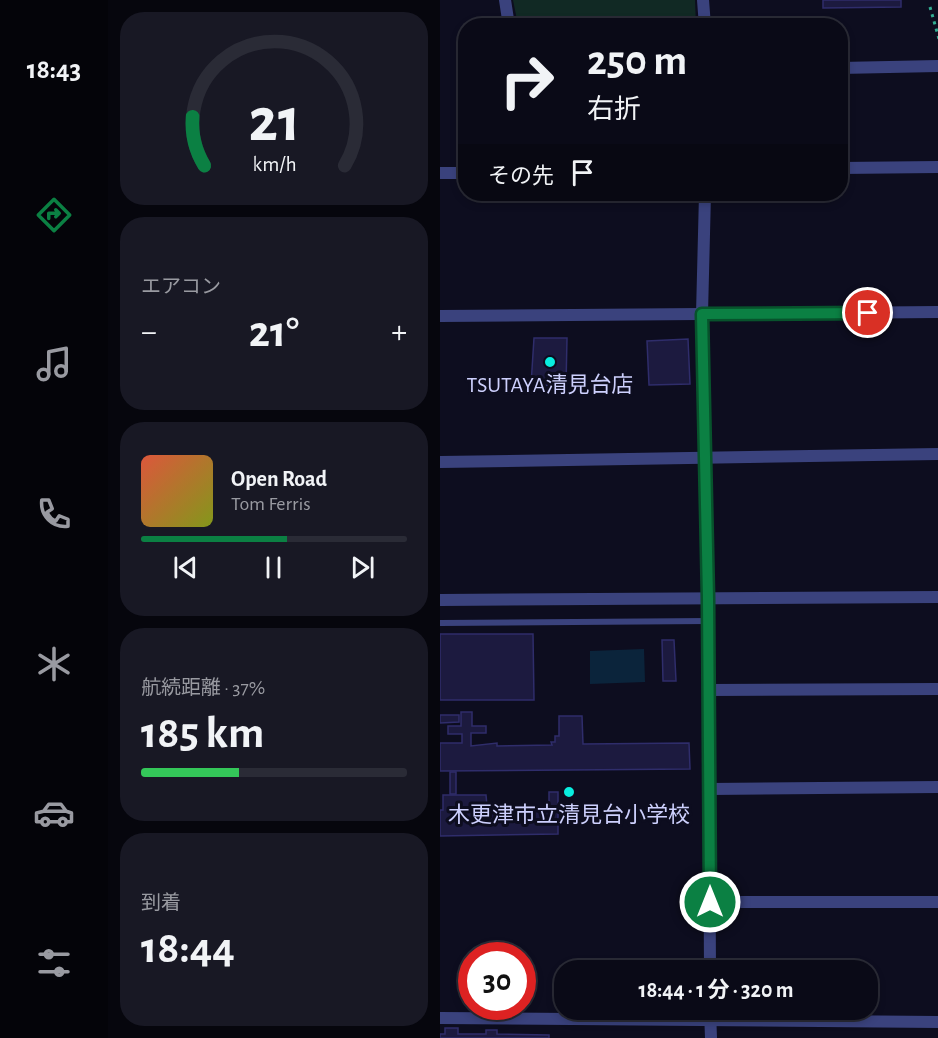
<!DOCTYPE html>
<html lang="ja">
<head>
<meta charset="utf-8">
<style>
	body { margin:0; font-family:"Alegreya Sans","Noto Sans JP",sans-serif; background:#181824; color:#f1f3f6; height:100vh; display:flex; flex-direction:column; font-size:22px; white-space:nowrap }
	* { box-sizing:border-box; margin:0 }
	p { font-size:20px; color:#999aa1 }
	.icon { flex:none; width:33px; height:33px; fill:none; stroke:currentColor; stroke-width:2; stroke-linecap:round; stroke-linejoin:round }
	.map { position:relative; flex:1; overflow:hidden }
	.sheet { display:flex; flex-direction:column; gap:12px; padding:12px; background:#06060d; width:332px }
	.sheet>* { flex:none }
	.guide { position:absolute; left:18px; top:18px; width:390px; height:183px; border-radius:24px; box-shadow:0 3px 9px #0003,0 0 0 2px #2a2b36; background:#0a0a17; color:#f1f3f6; overflow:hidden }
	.speed { position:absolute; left:18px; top:942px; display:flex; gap:12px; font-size:30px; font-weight:700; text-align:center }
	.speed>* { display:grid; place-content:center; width:78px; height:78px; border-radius:50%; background:#0a0a17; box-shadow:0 3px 9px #0003,0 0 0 2px #2a2b36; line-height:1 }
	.speed .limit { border:9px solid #d22; background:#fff; color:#111 }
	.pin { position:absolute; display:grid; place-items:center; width:51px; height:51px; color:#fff; margin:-26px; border:3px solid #fff; border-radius:50%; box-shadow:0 2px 6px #0007 }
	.me { position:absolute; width:66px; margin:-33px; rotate:0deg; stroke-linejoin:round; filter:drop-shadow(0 0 4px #0008) }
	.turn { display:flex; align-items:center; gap:21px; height:126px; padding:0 30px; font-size:27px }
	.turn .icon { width:78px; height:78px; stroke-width:2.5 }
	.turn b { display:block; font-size:42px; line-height:51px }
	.then { display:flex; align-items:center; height:57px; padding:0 30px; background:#0003; gap:12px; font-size:22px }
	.big { font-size:45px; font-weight:700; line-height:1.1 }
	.sheet .tile { flex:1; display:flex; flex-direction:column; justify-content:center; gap:9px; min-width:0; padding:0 21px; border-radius:24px; background:#181824 }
	.sheet .dial { align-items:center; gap:0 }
	.dial svg { height:156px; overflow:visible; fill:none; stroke:#2a2b36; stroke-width:7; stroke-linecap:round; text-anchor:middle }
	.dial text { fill:#f1f3f6; stroke:none }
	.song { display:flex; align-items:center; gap:18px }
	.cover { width:72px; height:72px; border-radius:9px; background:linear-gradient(135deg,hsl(10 70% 55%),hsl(70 70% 35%)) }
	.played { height:6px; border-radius:3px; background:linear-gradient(90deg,#0b8043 55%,#2a2b36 55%) }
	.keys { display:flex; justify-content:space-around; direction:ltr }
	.heat { display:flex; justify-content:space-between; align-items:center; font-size:33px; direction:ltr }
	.charge { height:9px; border-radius:4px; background:linear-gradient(90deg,#34c759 37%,#2a2b36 0) }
	.trip { position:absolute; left:114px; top:960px; width:324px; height:60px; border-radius:24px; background:#0a0a17; box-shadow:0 3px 9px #0003,0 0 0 2px #2a2b36; font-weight:700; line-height:60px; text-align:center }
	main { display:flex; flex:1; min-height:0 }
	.dock { display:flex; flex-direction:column; width:108px; justify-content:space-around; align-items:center; background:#040409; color:#999aa1 }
	.dock .icon { width:42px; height:42px }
	.dock .current { color:#0b8043 }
	.dock b { font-size:27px; color:#f1f3f6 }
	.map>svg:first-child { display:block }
</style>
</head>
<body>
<main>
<nav class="dock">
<b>18:43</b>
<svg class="icon current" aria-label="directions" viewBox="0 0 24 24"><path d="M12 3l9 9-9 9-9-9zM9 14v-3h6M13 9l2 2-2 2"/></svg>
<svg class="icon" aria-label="music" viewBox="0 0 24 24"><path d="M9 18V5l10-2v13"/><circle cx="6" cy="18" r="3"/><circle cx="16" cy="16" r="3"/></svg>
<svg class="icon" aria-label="phone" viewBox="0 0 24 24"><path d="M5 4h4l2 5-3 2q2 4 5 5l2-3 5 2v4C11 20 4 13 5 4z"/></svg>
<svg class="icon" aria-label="climate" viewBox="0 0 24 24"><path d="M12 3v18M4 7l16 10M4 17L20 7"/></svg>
<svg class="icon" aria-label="car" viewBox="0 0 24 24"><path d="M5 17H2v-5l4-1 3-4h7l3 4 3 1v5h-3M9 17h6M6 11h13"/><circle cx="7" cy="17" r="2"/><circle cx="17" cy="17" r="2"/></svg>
<svg class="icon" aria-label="filters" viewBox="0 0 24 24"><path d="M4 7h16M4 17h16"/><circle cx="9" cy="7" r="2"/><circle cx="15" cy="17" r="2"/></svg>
</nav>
<section class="sheet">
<div class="tile dial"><svg viewBox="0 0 100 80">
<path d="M14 69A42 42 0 1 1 86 69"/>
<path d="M14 69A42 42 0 0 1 8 44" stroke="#0b8043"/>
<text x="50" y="56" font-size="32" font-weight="700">21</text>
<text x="50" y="72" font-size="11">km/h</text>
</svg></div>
<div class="tile"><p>エアコン</p>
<div class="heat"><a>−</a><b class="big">21°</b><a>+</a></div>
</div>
<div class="tile">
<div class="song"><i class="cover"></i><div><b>Open Road</b><p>Tom Ferris</p></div></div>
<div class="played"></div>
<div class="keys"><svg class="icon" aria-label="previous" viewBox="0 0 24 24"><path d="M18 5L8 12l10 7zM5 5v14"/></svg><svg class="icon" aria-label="pause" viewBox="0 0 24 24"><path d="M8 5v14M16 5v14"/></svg><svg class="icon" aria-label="next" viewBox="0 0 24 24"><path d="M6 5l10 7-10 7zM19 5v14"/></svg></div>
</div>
<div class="tile"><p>航続距離 · 37%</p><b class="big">185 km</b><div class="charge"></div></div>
<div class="tile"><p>到着</p><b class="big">18:44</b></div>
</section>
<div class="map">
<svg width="499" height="1038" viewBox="0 0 499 1038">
	<rect width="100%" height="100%" fill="#0d0d1f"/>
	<!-- green -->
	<path fill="#112924" d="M73 0H255L256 25H78Z"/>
	<!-- water -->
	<path fill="#0b243b" d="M204 649 205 682 150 684V651Z"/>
	<!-- building -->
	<g fill="#1c1a3f" stroke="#2f2d6b" stroke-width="1.5">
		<path d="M383 0H461V7L383 8Z"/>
		<path d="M94 338H127L126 386 91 385Z"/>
		<path d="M248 339 250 384 209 385 207 341Z"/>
		<path d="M0 634H93L94 700H0Z"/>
		<path d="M222 640H234L236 681H223Z"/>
		<path d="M21 712H32V726H46V733H31V746L57 743V746L112 745 111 742H115V736H119V716H142L143 744 249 743 250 769 0 771V743H22V734H8V726H21Z"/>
		<path d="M0 715H19V722L0 723Z"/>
		<rect x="10" y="772" width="6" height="22"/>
		<path d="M109 792H118V834L0 836V810H3V795H46L47 806 56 805 57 810 109 809Z"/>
		<path d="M5 1028H18V1034H46V1030H57V1034L109 1035V1038H0V1034H5Z"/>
	</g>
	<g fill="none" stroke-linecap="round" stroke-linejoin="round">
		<!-- path -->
		<path stroke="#32ad92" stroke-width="3" stroke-dasharray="3 4.5" stroke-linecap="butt" d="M490 7 499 39"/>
		<!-- service -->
		<path stroke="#3a427d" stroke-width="6" d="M0 623 268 621"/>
		<!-- minor -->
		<g stroke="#3a427d" stroke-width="12">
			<path d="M65 0 69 26"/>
			<path d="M263 0 265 26"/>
			<path d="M400 68 499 66"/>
			<path d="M400 168 499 167"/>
			<path d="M0 173H26"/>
			<path d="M265 194 262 314 268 598 270 970"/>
			<path d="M0 462 499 454"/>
			<path d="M0 600 499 597"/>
			<path d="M269 690 499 689"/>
			<path d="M270 789 499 787"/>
			<path d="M270 902H499"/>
			<path d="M270 1010 271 1038"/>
		</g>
		<!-- tertiary -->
		<g stroke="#3a427d" stroke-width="12">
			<path d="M0 316 499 312"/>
			<path d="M0 1018 499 1022"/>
		</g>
	</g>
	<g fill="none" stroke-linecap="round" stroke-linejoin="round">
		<!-- route casing -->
		<g stroke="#07532c" stroke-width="15">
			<path id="route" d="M270 902 268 598 262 314 428 313"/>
		</g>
		<!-- route -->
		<use href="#route" stroke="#0b8043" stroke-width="10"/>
	</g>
	<!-- markers -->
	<g fill="#09eee0" stroke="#0d0d1f" stroke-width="2">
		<circle cx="110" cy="362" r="6"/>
		<circle cx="129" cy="792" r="6"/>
	</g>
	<g text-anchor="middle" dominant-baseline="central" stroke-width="6" stroke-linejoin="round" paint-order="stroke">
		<!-- poi labels -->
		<g font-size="22" fill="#cdd0fd" stroke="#0d0d1f">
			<text x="110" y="385">TSUTAYA清見台店</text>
			<text x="129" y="815">木更津市立清見台小学校</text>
		</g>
	</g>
</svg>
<div class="speed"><div class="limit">30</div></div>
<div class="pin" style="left:428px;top:313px;background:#d93025"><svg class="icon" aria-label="arrive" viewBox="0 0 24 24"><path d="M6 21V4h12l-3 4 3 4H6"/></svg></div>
<svg class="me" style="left:270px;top:902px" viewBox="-20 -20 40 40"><circle r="17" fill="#0b8043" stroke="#fff" stroke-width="3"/><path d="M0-11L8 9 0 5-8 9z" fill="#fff"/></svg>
<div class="trip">18:44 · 1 分 · 320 m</div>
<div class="guide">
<div class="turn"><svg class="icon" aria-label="right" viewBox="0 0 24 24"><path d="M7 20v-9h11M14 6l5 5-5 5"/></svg><div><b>250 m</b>右折</div></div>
<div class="then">その先<svg class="icon" aria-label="arrive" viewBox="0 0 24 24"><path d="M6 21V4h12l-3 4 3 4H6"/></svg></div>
</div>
</div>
</main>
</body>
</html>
